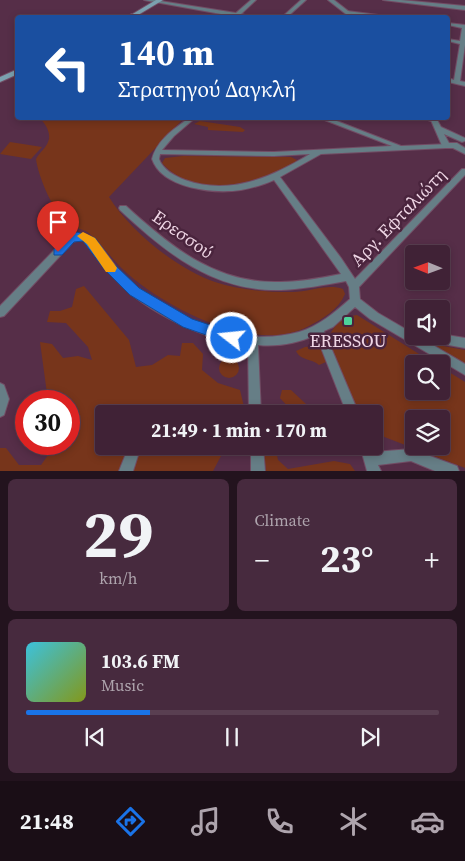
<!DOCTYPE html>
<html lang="en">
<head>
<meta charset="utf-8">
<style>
	body { margin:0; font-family:"Source Serif 4",serif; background:#472a3e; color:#f1f3f6; height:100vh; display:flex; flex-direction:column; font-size:19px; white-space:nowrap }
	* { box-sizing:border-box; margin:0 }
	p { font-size:16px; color:#aea4ad }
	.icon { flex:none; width:28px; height:28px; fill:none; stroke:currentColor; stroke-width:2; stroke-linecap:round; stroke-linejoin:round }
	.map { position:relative; height:471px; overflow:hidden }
	.drawer { display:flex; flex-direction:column; gap:8px; padding:8px; background:#23131e; flex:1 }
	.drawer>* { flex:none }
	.top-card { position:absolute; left:15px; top:15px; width:435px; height:105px; border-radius:5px; box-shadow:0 2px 8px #0003,0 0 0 1px #593f51; background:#1a4fa0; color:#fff; overflow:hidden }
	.needle { width:32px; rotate:271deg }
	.controls { position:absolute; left:405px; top:245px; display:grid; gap:10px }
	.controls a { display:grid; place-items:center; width:45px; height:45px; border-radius:5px; background:#402236; box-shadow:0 2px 8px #0003,0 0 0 1px #593f51; font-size:25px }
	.speed { position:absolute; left:15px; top:390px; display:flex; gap:10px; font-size:25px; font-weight:700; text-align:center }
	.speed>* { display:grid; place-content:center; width:65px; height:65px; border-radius:50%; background:#402236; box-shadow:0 2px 8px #0003,0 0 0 1px #593f51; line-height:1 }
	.speed .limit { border:8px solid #d22; background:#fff; color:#111 }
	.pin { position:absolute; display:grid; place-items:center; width:42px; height:42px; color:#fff; margin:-51px -21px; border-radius:50% 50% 50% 0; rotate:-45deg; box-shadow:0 0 5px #0007 }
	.pin .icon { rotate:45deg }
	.me { position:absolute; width:55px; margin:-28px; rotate:286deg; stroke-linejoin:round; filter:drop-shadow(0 0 4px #0008) }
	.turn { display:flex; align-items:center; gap:18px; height:105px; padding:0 20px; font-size:22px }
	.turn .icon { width:65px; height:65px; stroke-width:2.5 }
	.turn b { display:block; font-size:35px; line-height:42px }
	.big { font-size:38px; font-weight:700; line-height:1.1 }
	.drawer .tile { flex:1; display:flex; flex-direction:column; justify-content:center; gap:8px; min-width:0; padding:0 18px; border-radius:8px; background:#472a3e }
	.drawer .dial { align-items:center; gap:0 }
	.dial b { font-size:65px; line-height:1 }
	.song { display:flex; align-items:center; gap:15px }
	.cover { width:60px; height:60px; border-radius:8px; background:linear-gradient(135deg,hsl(190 70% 55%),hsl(70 70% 35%)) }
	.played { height:5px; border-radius:2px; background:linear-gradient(90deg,#1a73e8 30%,#593f51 30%) }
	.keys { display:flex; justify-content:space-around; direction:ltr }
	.heat { display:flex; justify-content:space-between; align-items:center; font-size:28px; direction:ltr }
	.drawer .tiles { flex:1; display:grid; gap:8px; grid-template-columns:1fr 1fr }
	.tile:last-child { grid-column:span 2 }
	.trip { position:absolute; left:95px; top:405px; width:288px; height:50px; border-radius:5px; background:#402236; box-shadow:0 2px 8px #0003,0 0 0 1px #593f51; font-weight:700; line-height:50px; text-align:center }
	.dock { display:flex; height:80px; justify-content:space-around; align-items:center; background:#1a0e16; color:#aea4ad }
	.dock .icon { width:35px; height:35px }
	.dock .on { color:#1a73e8 }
	.dock b { font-size:22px; color:#f1f3f6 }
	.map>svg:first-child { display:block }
</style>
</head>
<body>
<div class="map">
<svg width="465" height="471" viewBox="0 0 465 471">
	<rect width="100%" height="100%" fill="#562e48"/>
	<!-- green -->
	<g fill="#77351b" fill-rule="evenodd">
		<path d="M38 118H184L109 197C130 231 177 269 215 282 239 290 265 292 290 292 307 293 327 283 343 289L345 294C338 310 324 318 309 326 258 354 177 313 135 280 118 267 106 249 90 234 85 229 76 229 70 225 54 215 38 176 36 159 39 153 46 148 48 142 52 134 45 121 38 118Z"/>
		<path d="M200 121 240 127 245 130 243 132 208 130V127L194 124Z"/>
		<path d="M10 142 42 147 31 159 0 154Z"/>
		<path d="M183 156 291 157 297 160C291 167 281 170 273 173 239 188 190 195 162 163L165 158Z"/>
		<path d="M84 286 129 340 136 367 152 365 168 355 180 356 182 343H193L203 354 202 370 218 383 240 390 245 411 244 414H104V446H224L221 456 213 471H0V448H6L19 465H41L56 444H69V401H48L40 342 52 344 63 358 78 356 92 360 88 347 66 323 47 322 50 311H60L72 307 76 289Z"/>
		<path d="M357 315 435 364H414V391H441V367L465 382V468L374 433V414H357L328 342C331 327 341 317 357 315ZM414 419H441V446H414Z"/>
		<path d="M320 345 325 353 326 362 319 365C311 358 301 361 296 351L305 347Z"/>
		<path d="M437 345 465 350V366L436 349Z"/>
		<circle cx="229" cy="368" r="10"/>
		<path d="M282 390H291L306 404 311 414C298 414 289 409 280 398Z"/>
		<path d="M263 446H275L278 460 288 469 334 461 350 464 355 471H266Z"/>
	</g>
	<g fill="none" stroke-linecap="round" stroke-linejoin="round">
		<!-- minor casing -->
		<g stroke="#724c64" stroke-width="2">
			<g id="minor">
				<path d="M144 0H154L236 13 251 0H256L241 14 257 18H243Z"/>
				<path d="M301 0H306L286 18H281Z"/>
				<path d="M347 11 394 17 396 18H379L345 13V11Z"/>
				<path d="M132 14 149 17 151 18 130 16V15Z"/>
				<path d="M448 23 465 25V45L460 81 465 82V86L448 82V78L454 80 460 44 448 41V39L460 41 462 28 448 25Z"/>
				<path d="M189 118H195L174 136 162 150 274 152 392 146 322 119 321 118H329L401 146 449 144 450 146 446 148 321 154 280 177 341 258 355 279 462 169H465V175L359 287 360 299 378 313 414 334V336H441V334L465 338V348L426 341 465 364V375L370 319 355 307 333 327 324 331 359 414H347L316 335C298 343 278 347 258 345L261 414H249L248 344C205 341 145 311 116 280 104 267 97 248 81 239L73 242 4 316 0 317V306L67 237C79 233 85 232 96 241 107 253 115 268 127 279 173 318 238 349 299 332 319 326 334 313 350 299L349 287 346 281C324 285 303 289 281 290 214 292 166 253 120 210L119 208 120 206H126C171 247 216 284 280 282 301 282 321 278 341 274L274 180C263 185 252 188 241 190 215 194 162 189 152 159 157 140 174 129 189 118ZM160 154 274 156 310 154C272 177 230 196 185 180 175 176 163 170 159 159Z"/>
				<path d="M422 118H432L437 120 434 122Z"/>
				<path d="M0 383 4 385 9 399 4 415 0 417Z"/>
				<path d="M129 446H141L133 471H119Z"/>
				<path d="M251 446H263L265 471H251Z"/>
				<path d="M360 446H372L374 452 411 449 457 466 459 471H435L411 461 378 465 381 471H367Z"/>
			</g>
		</g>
		<!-- tertiary casing -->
		<g stroke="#724c64" stroke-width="2">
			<g id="tertiary">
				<path d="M328 0H334L357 18H351Z"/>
				<path d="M383 0H401L465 6V10Z"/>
				<path d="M430 118H436L441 127 465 138V141L462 142 444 134 449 143H457L465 148V154L453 148H443Z"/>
			</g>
		</g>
		<!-- secondary casing -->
		<g stroke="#724c64" stroke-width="2">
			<g id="secondary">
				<path d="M156 0H163L133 18H126Z"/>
				<path d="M18 69V74L0 82V77Z"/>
			</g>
		</g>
		<!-- minor -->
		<use href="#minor" fill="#667e86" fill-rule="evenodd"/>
		<!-- tertiary -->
		<use href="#tertiary" fill="#667e86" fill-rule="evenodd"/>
		<!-- secondary -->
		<use href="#secondary" fill="#7ba1af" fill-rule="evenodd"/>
	</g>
	<!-- route -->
	<path fill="#1a73e8" stroke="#114b97" d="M77 232 95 238 113 263 139 288 192 319 237 334 239 338 237 342 232 344 183 327 130 295 105 270 83 241 74 242 62 255H54V249L66 236Z"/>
	<!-- slow -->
	<path fill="#f59e0b" d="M83 232 95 238 115 265 117 268 115 272H106L87 244 77 236Z"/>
	<!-- markers -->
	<rect fill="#4ed39a" stroke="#4a243d" stroke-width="2" x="343" y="316" width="10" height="10" rx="2.5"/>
	<g text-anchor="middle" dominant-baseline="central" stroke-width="5" stroke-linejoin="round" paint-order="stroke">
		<!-- street labels -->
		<g font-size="18" fill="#efd6e5" stroke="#4a243d">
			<text transform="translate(398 217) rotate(-46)">Αργ. Εφταλιώτη</text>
			<text transform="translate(183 234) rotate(35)">Ερεσσού</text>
		</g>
		<!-- poi labels -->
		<g font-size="18" fill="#efd6e5" stroke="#4a243d">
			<text x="348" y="340">ERESSOU</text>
		</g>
	</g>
</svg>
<div class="controls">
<a><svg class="needle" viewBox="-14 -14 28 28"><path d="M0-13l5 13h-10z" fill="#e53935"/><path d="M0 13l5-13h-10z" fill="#aea4ad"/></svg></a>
<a><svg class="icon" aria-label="sound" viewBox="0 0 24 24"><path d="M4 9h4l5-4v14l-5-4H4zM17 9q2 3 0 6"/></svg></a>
<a><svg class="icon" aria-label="search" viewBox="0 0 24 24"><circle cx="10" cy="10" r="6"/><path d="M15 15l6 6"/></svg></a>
<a><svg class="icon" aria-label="layers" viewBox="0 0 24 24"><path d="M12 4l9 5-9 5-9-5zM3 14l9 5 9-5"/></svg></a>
</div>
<div class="speed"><div class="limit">30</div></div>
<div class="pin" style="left:58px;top:252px;background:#d93025"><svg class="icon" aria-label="arrive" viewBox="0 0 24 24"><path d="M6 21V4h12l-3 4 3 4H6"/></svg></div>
<svg class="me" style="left:232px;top:338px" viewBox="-20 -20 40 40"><circle r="17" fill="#1a73e8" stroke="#fff" stroke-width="3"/><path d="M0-11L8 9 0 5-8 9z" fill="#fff"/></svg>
<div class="trip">21:49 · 1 min · 170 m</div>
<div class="top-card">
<div class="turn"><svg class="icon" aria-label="left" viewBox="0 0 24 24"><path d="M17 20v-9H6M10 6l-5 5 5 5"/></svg><div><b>140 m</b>Στρατηγού Δαγκλή</div></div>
</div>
</div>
<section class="drawer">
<div class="tiles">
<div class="tile dial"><b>29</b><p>km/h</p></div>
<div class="tile"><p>Climate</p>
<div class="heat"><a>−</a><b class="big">23°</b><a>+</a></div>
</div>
<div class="tile">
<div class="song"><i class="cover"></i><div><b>103.6 FM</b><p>Music</p></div></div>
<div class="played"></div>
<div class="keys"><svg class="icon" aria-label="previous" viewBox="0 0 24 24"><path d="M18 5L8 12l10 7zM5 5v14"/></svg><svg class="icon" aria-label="pause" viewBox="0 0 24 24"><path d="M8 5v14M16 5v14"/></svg><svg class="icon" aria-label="next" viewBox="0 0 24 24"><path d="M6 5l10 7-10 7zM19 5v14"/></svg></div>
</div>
</div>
</section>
<nav class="dock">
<b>21:48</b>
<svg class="icon on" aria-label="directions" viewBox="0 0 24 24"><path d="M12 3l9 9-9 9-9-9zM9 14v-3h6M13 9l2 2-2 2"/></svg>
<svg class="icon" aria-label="music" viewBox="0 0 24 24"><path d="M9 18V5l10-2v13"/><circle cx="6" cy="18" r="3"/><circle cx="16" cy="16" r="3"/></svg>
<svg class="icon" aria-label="phone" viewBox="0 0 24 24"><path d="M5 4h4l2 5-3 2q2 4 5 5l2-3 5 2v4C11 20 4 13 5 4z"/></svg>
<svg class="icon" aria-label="climate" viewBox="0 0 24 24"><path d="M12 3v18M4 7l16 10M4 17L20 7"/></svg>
<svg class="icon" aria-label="car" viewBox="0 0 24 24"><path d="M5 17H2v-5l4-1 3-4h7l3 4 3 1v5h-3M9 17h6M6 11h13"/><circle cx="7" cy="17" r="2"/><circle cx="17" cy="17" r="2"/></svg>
</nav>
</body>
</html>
